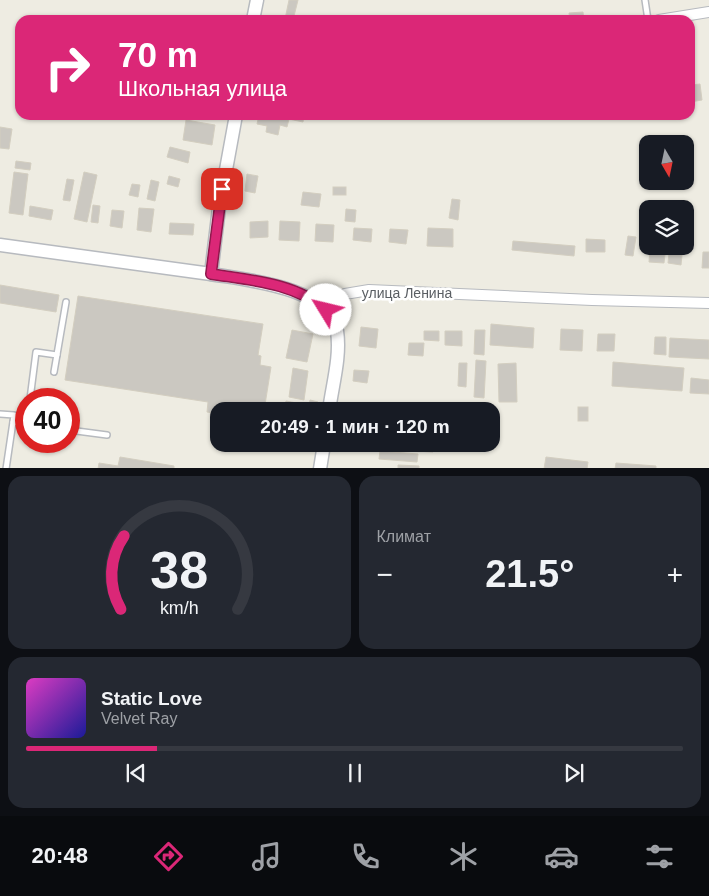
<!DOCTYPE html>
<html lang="ru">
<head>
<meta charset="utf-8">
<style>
	body { margin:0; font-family:Helvetica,sans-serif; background:#242831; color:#f1f3f6; height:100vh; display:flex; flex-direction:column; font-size:19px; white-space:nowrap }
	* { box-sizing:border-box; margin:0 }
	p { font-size:16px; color:#9ea1a6 }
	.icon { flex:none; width:28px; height:28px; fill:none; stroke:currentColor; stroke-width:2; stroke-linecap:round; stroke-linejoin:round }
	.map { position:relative; height:468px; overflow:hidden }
	.details { display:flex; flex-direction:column; gap:8px; padding:8px; background:#0d0f14; flex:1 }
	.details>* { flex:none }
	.top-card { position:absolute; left:15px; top:15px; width:680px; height:105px; border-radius:15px; box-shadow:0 1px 4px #0004; background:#db2777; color:#fff; overflow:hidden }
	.needle { width:32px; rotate:171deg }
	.buttons { position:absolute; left:639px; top:135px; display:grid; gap:10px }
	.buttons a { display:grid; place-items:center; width:55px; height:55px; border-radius:10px; background:#171b24; box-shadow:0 1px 4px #0004; font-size:25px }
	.speed { position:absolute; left:15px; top:388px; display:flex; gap:10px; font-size:25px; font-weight:700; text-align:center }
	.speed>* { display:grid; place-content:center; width:65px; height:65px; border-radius:50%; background:#171b24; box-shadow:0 1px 4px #0004; line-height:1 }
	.speed .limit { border:8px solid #d22; background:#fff; color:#111 }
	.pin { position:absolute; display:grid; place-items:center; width:42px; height:42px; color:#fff; margin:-21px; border-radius:10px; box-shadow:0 2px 8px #0006 }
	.me { position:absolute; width:55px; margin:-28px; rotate:306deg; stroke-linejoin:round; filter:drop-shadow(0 0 4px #0008) }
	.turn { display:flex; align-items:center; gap:18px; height:105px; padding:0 20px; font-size:22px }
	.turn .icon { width:65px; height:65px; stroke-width:2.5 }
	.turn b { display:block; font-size:35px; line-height:42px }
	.big { font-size:38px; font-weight:700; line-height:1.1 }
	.details .widget { flex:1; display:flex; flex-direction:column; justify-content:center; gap:8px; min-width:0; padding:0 18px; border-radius:15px; background:#242831 }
	.details .dial { align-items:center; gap:0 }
	.dial svg { height:130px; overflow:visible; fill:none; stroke:#363941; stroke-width:7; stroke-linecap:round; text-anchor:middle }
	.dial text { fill:#f1f3f6; stroke:none }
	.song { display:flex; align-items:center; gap:15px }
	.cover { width:60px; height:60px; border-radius:8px; background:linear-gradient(135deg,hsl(310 70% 55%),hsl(240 70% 35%)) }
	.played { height:5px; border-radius:2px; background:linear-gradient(90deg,#db2777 20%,#363941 20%) }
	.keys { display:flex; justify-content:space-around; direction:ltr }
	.heat { display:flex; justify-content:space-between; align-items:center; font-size:28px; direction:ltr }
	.details .tiles { flex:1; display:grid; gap:8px; grid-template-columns:1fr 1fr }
	.widget:last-child { grid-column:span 2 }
	.trip { position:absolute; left:210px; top:402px; width:290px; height:50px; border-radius:15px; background:#171b24; box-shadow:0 1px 4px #0004; font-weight:700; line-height:50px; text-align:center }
	.tabs { display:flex; height:80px; justify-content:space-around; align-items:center; background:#090b0e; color:#9ea1a6 }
	.tabs .icon { width:35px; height:35px }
	.tabs .current { color:#db2777 }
	.tabs b { font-size:22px; color:#f1f3f6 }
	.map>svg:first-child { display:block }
</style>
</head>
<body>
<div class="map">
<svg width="709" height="469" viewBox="0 0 709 469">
	<rect width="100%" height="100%" fill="#eeece2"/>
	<!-- building -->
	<g fill="#cbc8c1" stroke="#d3cec0">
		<path d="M289 0H298L293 20 285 19Z"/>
		<path d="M583 12 584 20H570L569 13Z"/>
		<path d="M690 30 694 64 690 65Z"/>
		<path d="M700 84 702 100 690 102 691 85Z"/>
		<path d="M259 115H304L303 122 289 119 287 127 280 125 278 135 266 132 267 126 257 124Z"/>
		<path d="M186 120 215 125 212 145 183 140Z"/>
		<path d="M0 127 12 129 9 149 0 148Z"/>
		<path d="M170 147 190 152 188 163 167 157Z"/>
		<path d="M16 161 31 163 30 170 15 168Z"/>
		<path d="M14 172 28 174 23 215 9 213Z"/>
		<path d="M84 172 97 175 87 222 74 219Z"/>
		<path d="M247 174 258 176 255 193 245 191Z"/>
		<path d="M169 176 180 179 178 187 167 184Z"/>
		<path d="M67 179 74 180 70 201 63 200Z"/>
		<path d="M151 180 159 182 155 201 147 199Z"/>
		<path d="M132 184 140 185 138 197 129 195Z"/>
		<rect x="333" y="187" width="13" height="8"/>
		<path d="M303 192 321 194 319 207 301 205Z"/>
		<path d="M452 199 460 200 458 220 449 218Z"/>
		<path d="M93 205 100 206 98 223 91 222Z"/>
		<path d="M30 206 53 210 51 220 29 216Z"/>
		<path d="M139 208 154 209 151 232 137 230Z"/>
		<path d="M346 209 356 210 355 222 345 221Z"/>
		<path d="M112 210 124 211 122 228 110 226Z"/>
		<path d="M268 221V237L250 238V222Z"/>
		<path d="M280 221 300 222 299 241 279 240Z"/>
		<path d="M170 223 194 224 193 235 169 234Z"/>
		<path d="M316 224 334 225 333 242 315 241Z"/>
		<path d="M354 228 372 229 371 242 353 240Z"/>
		<path d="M428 228 453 229V247L427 246Z"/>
		<path d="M390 229 408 230 406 244 389 242Z"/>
		<path d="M628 236 636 237 633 256 625 255Z"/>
		<path d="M586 239 605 240V252H586Z"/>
		<path d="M513 241 575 246 574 256 512 250Z"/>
		<path d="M650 246H666L664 263 649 262Z"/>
		<path d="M703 252H709V268H702Z"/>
		<path d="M669 253 682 255 681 265 668 263Z"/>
		<path d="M0 285 59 295 56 312 0 303Z"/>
		<path d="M78 296 263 324 258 355 261 356 260 365 271 367 264 411H219V414L207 412 208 402 65 380Z"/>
		<path d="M491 324 534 328 533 348 490 345Z"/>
		<path d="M361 327 378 329 376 348 359 346Z"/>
		<path d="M561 329 583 330 582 351 560 350Z"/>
		<path d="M292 330 313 334 307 362 286 358Z"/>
		<path d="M475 330H485L484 355 474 354Z"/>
		<path d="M424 331H439V341L424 340Z"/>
		<path d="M445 331H462V346L445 345Z"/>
		<path d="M598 334H615L614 351H597Z"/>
		<path d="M655 337H666V355L654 354Z"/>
		<path d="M670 338 709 340V359L669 357Z"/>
		<path d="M409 343H424L423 356 408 355Z"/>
		<path d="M476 360 486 361 484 398 474 397Z"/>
		<path d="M613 362 684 368 682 391 612 386Z"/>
		<path d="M459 363H467L466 387 458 386Z"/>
		<path d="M516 363 517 402H499L498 364Z"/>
		<path d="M293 368 308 371 304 400 289 397Z"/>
		<path d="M354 370 369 371 367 383 353 381Z"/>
		<path d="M691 378 709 380V394L690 393Z"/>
		<path d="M310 400 318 402 316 411H308Z"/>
		<path d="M286 401 302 404 301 411H284Z"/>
		<path d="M381 405 401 408 400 411H380Z"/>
		<rect x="578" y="407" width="10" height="14"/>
		<path d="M416 444H434L433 452 415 451Z"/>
		<path d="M380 451 418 454 417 462 379 459Z"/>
		<path d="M120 457 174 466V469H98L99 463 118 466Z"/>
		<path d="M546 457 588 462 587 469H544Z"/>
		<path d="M616 463 656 466V469H615Z"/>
		<path d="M398 465 419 466V469H398Z"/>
	</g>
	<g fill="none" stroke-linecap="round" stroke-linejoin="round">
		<!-- service casing -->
		<g stroke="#b7babf" stroke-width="8">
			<g id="service">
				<path d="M645 0 648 20"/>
				<path d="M54 372 66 302"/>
				<path d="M30 399 36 352 57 355"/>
				<path d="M0 414 14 415 6 469"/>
				<path d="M13 422 26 424"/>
				<path d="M69 430 107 435"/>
			</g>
		</g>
		<!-- minor casing -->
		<g stroke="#b7babf" stroke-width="12">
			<g id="minor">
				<path d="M659 20 709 12"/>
				<path d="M326 310 345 294 369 290 592 300 709 303"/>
			</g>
		</g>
		<!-- tertiary casing -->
		<g stroke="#b7babf" stroke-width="15">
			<g id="tertiary">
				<path d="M253 20 257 0"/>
				<path d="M0 245 211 274C246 280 330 287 337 331 341 357 332 386 329 411"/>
				<path d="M211 274 219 208 236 115"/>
				<path d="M320 469 324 444"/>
			</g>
		</g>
		<!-- service -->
		<use href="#service" stroke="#fff" stroke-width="5"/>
		<!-- minor -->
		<use href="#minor" stroke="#fff" stroke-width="10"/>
		<!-- tertiary -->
		<use href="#tertiary" stroke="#fff" stroke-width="12"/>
	</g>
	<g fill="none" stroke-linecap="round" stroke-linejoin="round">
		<!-- route casing -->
		<g stroke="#8e194d" stroke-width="12">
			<path id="route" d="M222 189 211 274C249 280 296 283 326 310"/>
		</g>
		<!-- route -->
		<use href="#route" stroke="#db2777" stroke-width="9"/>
	</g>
	<g text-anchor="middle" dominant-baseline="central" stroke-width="5" stroke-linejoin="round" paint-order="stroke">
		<!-- street labels -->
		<g font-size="14" fill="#5a5e63" stroke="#fff">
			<text x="407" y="293">улица Ленина</text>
		</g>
	</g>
</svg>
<div class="buttons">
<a><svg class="needle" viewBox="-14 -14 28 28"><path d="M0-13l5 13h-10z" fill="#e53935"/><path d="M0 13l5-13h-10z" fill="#9ea1a6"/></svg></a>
<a><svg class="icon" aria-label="layers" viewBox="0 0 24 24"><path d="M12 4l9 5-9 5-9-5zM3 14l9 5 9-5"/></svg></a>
</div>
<div class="speed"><div class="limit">40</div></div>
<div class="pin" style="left:222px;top:189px;background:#d93025"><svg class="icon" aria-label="arrive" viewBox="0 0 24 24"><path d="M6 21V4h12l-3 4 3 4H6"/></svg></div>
<svg class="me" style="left:326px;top:310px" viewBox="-20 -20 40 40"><circle r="19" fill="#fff"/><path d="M0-13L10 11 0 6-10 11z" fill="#db2777"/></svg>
<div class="trip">20:49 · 1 мин · 120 m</div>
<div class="top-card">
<div class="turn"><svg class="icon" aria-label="right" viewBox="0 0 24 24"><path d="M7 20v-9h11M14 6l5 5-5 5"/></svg><div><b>70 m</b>Школьная улица</div></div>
</div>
</div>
<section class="details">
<div class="tiles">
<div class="widget dial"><svg viewBox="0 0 100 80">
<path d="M14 69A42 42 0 1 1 86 69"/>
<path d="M14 69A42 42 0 0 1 16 24" stroke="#db2777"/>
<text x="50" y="56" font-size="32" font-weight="700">38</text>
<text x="50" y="72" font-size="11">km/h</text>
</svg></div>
<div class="widget"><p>Климат</p>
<div class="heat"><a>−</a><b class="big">21.5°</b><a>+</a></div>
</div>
<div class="widget">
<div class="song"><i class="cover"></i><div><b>Static Love</b><p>Velvet Ray</p></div></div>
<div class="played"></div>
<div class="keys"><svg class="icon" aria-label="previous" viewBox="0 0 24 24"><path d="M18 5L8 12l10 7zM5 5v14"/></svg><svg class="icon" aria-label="pause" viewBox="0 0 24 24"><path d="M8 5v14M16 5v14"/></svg><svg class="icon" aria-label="next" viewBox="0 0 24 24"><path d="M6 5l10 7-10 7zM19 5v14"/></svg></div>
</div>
</div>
</section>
<nav class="tabs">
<b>20:48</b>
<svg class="icon current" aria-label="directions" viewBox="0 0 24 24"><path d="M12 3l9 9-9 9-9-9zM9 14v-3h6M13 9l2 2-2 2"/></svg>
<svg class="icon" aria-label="music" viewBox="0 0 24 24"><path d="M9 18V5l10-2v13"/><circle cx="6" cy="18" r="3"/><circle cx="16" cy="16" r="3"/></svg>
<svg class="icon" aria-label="phone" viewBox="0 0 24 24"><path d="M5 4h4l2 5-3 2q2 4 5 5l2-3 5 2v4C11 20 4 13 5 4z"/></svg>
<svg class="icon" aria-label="climate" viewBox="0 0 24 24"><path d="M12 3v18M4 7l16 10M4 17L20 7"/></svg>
<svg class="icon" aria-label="car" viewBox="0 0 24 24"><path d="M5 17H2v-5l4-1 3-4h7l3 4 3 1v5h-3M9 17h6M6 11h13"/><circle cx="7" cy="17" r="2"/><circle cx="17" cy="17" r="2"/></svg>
<svg class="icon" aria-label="filters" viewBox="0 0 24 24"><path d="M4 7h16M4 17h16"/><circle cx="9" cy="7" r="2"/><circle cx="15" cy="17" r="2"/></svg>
</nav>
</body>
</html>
